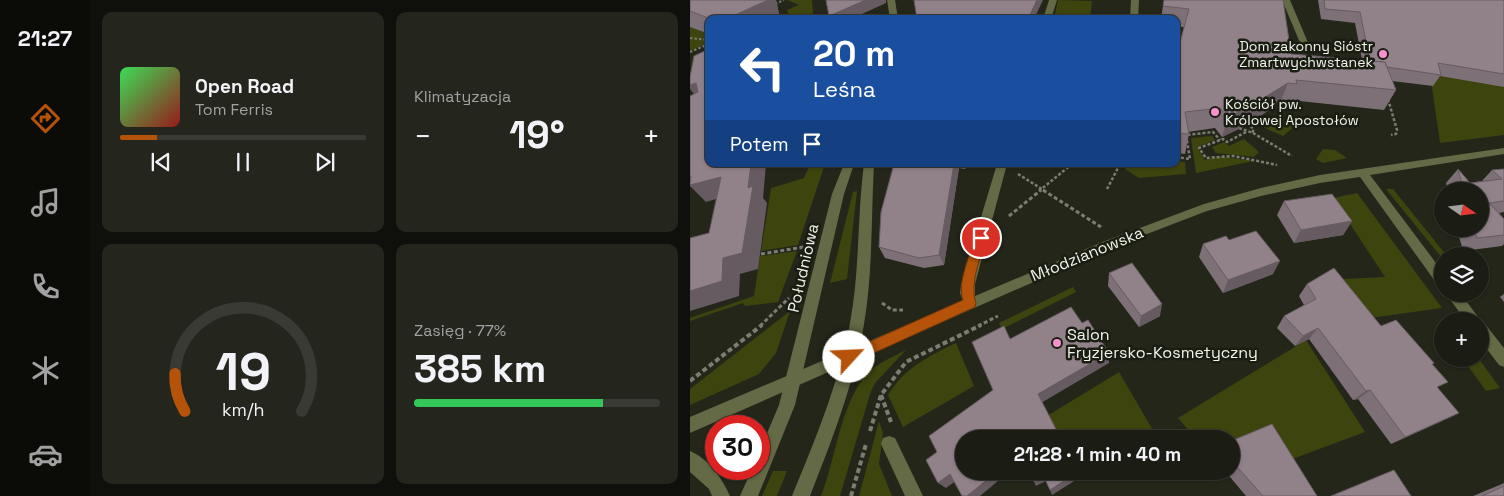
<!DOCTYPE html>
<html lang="pl">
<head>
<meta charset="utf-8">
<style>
	body { margin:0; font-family:"Space Grotesk",sans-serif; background:#24251d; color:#f1f3f6; height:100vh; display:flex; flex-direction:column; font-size:19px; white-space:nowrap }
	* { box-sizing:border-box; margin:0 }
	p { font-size:16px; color:#a0a1a0 }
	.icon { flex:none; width:28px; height:28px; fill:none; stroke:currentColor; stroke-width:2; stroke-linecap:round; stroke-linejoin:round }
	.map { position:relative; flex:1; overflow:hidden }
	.side { display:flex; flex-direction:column; gap:12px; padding:12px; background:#0f0f0b; width:600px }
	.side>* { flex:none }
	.top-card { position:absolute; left:15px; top:15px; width:475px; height:152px; border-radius:10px; box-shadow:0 1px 4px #0004,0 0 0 1px #393a34; background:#1a4fa0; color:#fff; overflow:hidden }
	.needle { width:32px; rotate:104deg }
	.tools { position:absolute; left:744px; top:182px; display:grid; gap:10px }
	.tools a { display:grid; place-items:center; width:55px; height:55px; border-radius:50%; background:#1b1c14; box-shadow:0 1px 4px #0004,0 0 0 1px #393a34; font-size:25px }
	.speed { position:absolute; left:15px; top:415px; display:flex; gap:10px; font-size:25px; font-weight:700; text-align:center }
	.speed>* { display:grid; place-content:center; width:65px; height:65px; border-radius:50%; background:#1b1c14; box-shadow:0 1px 4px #0004,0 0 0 1px #393a34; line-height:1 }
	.speed .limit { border:8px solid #d22; background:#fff; color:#111 }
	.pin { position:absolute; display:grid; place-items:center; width:42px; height:42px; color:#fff; margin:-21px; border:2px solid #fff; border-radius:50%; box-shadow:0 1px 5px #0007 }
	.me { position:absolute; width:55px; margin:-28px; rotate:65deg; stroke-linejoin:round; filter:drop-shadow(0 0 4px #0008) }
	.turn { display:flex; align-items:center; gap:18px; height:105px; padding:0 25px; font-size:22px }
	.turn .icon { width:65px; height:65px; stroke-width:2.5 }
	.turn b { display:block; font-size:35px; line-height:42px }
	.then { display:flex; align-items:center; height:48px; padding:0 25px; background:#0003; gap:10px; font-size:19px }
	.big { font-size:38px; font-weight:600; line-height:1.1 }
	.side .tile { flex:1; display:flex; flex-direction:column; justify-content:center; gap:8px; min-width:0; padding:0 18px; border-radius:10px; background:#24251d }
	.side .dial { align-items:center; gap:0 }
	.dial svg { height:130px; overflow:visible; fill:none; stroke:#393a34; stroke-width:7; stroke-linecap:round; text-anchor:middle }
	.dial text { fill:#f1f3f6; stroke:none }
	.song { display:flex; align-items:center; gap:15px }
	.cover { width:60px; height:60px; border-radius:8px; background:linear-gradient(135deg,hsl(130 70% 55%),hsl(0 70% 35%)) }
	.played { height:5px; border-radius:2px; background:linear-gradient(90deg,#b45309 15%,#393a34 15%) }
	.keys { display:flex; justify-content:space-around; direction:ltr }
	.heat { display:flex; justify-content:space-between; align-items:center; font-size:28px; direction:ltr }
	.charge { height:8px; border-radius:4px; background:linear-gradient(90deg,#34c759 77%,#393a34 0) }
	.side .tiles { flex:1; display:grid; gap:12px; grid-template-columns:repeat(2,1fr) }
	.trip { position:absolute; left:265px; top:430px; width:285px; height:50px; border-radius:25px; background:#1b1c14; box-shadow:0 1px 4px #0004,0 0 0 1px #393a34; font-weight:600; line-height:50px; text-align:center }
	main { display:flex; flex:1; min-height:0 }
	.tabs { display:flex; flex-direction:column; width:90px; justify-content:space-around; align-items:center; background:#0b0b08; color:#a0a1a0 }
	.tabs .icon { width:35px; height:35px }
	.tabs .on { color:#b45309 }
	.tabs b { font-size:22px; color:#f1f3f6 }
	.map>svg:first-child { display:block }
</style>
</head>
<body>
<main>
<nav class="tabs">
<b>21:27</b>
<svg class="icon on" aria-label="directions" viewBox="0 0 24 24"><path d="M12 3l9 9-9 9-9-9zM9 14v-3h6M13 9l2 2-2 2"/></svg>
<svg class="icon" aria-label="music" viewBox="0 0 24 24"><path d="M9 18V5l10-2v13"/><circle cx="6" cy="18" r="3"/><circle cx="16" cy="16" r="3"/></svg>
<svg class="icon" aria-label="phone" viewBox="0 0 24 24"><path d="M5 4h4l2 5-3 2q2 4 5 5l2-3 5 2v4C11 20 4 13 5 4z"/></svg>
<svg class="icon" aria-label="climate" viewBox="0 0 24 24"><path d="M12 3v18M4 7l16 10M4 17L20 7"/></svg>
<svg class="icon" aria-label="car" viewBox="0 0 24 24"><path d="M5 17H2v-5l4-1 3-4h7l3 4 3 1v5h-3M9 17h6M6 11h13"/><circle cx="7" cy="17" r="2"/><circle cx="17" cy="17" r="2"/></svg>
</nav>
<section class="side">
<div class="tiles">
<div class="tile">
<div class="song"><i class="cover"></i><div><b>Open Road</b><p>Tom Ferris</p></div></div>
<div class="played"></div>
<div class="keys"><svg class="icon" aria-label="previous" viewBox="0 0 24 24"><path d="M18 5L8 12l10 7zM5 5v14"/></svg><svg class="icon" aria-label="pause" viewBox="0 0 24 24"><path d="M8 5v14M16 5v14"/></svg><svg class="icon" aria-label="next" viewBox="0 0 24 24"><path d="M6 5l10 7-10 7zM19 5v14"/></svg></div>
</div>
<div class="tile"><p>Klimatyzacja</p>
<div class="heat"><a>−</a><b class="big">19°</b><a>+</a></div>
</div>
<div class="tile dial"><svg viewBox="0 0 100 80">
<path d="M14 69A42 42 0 1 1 86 69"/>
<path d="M14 69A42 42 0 0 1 8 46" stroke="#b45309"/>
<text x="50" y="56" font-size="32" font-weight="700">19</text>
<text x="50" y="72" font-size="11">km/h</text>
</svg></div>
<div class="tile"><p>Zasięg · 77%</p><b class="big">385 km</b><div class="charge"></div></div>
</div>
</section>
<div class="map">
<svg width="814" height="496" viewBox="0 0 814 496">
	<rect width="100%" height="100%" fill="#24261a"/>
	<!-- green -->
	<g fill="#3d440e">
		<path d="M97 0H122L123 13 112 19H90L98 14 97 10 109 5Z"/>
		<path d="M368 0 402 1 400 19H364Z"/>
		<path d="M0 27 19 34V43L0 51Z"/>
		<path d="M814 53V135L750 143 740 74Z"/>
		<path d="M580 119 605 126 593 136 573 127Z"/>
		<path d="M522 136 525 140 507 147 515 160 528 156 564 161 506 173 501 138Z"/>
		<path d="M554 139 569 152 564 157 526 153 522 147 534 142 539 146Z"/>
		<path d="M633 149 645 150 657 158 633 163 626 159Z"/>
		<path d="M486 161 495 162 496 174 449 178 435 169 438 164 463 167 464 164H486Z"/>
		<path d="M120 164H135L108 245 71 251 81 188 114 178Z"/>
		<path d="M696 189H703L757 256H752V258Z"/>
		<path d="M167 191 157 279 140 283 163 192Z"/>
		<path d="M667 193 752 308 666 320 635 280 695 277 643 198Z"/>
		<path d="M107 251 88 302 55 306 53 303 0 321V318L64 296 70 256Z"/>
		<path d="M383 287 386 292 312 329 309 323Z"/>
		<path d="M100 311 86 353 69 374 0 405V389Z"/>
		<path d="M616 340 675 432 589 464 541 447V439H506L488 418Z"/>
		<path d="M266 343 284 386 213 427 198 395C215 367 238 357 266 343Z"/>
		<path d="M216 350 185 383 180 394 150 496H131C146 459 150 404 177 374 187 363 203 357 216 350Z"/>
		<path d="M773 359H789L810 388 796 391Z"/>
		<path d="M429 372 464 432 453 439H369L357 416Z"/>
		<path d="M189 421 193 433 189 464 202 496H169Z"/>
		<path d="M83 471H97L87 496H72Z"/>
	</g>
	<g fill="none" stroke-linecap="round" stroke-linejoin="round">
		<!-- path-far3 -->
		<g stroke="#7b7d72" stroke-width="2" stroke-dasharray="2.5 2" stroke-linecap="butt">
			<path d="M85 4 94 0"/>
			<path d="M0 38 19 40"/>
			<path d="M0 52 19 44"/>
		</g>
		<!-- path-far2 -->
		<g stroke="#7b7d72" stroke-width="2.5" stroke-dasharray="3 2" stroke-linecap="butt">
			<path d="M698 99 707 130 706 134 701 135"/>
			<path d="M549 128 563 133V128L555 124"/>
			<path d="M556 132 537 142 533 139 509 148 516 158 543 156 587 165"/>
			<path d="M563 133 602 156"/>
			<path d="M486 157 500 159 496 135 523 132 530 140"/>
			<path d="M328 174 355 191"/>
			<path d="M417 189 430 164"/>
			<path d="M349 191 382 164"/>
		</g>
		<!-- path-far1 -->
		<g stroke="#7b7d72" stroke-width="3" stroke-dasharray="4 2.5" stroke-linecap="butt">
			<path d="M353 190 411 227"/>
			<path d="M319 216 351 190"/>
			<path d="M71 254 114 247"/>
			<path d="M192 303 202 310H213"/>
			<path d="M70 326 99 298"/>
			<path d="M288 326 308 316"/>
		</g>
		<!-- path -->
		<g stroke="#7b7d72" stroke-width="4" stroke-dasharray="5 3" stroke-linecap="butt">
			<path d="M0 381 72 325"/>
			<path d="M191 395 201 422"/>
			<path d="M180 431 191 395 216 362 291 325"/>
			<path d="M161 496 176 444"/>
		</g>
		<!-- service -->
		<path fill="#636a45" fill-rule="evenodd" d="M199 436 205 438 233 496H215L191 444 193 438Z"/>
		<!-- minor -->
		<g fill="#636a45" fill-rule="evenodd">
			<path d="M359 0H367L361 19H353Z"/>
			<path d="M441 0H449L448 19H440Z"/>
			<path d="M592 0H600L619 45 618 47 611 45Z"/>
			<path d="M814 148V154L680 175 752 271V285L747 284 670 177 630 183 571 196 517 211 423 247 0 433V417L273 301 270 293 271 284 307 164H317L285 284V296L415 241 514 204 571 188 630 175Z"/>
			<path d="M756 294H771L791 321 790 323 795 324 814 348V367L809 365 790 340V321H776Z"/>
			<path d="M0 451C19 459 32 478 40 496H22L19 489 0 472Z"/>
		</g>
		<!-- tertiary -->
		<g fill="#636a45" fill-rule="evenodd">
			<path d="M197 0H205L208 19H200Z"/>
			<path d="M154 164H164L154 194 105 405 68 496H50L62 469H69V452L89 405 142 194Z"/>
			<path d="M174 164H184C181 217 183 272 174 324 164 384 142 440 120 496H102C125 440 149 383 160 323 170 270 167 217 174 164Z"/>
		</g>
	</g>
	<!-- wall -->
	<g fill="#7d7077">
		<path d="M0 0H86L90 19H19V34L0 27Z"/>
		<path d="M593 0 601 54 672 60 665 23 631 19 628 0H814V87L750 76 743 86 702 81 706 90 694 110 600 100 599 104 590 103 553 127 532 137 525 128 498 132 499 134 495 154 486 153V57L494 27H486V19H471L473 6Z"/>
		<path d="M204 164H277L275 169 269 168 254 265 234 268 195 258 189 247Z"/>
		<path d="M768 169 780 183 792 181 802 170 814 169V212L809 213 814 219V244L812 246 773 251 767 229H790V191H758L756 183Z"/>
		<path d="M594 201 662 221 653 235 604 243 587 215Z"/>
		<path d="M539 240 583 274 533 293 509 257 513 244Z"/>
		<path d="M419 273 470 316 449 327 418 286Z"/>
		<path d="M617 284 691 326 744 363 742 365 748 388 752 421 701 444 668 399 663 400 619 339 605 346 587 328 594 316 614 305 609 296Z"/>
		<path d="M814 294V302L810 297Z"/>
		<path d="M541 441 627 496H556L535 471H541Z"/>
		<path d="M814 483V496H783L812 484Z"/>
	</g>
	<!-- shaded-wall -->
	<g fill="#665b61">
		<path d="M78 0H86L90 19H36Z"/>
		<path d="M176 0H196V3L161 19H140L139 16Z"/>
		<path d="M347 0H353L344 19H338Z"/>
		<path d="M6 83 11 103 0 89V85Z"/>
		<path d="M598 83 590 103 553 127 532 137 538 117Z"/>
		<path d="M0 163 31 177 46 193 16 202 0 186Z"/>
		<path d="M61 164H76L73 198 77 203 68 269 50 274 49 296 0 311V291L33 258 58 188Z"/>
		<path d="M264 164H267L269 168 254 265 249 255Z"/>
		<path d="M274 164H277L275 169Z"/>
		<path d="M662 221 653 235 604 243 611 230Z"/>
		<path d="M590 261 583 274 533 293 538 280Z"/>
		<path d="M472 304 470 316 449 327 451 316Z"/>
		<path d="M628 328 619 339 605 346 613 336Z"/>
		<path d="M419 353V363L351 403 348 394Z"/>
		<path d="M680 390 668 399 663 400 676 391Z"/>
		<path d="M769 413 752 421 701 444 715 437Z"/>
		<path d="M308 471H320L290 496H277Z"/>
		<path d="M388 472 389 478 362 495 360 490Z"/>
		<path d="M260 474 267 480 256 488 248 483Z"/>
		<path d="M353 475 356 481 346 486 343 480Z"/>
	</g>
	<!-- building -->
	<g fill="#91828a" stroke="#665b61">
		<path d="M0 0H78L36 19H21L0 11Z"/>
		<path d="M136 0H176L139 16Z"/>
		<path d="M224 0H347L338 19H227Z"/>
		<path d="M474 0H593L601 54 695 62 706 90 606 80 607 84 598 83 559 107 538 117 530 108 495 112 499 134 486 133V65L490 66 486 59V57L499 9 473 6Z"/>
		<path d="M634 0H814V74L748 63 751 75 697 67 695 62 680 61 670 12 635 9Z"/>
		<path d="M19 49V164H61L58 188 63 186 52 253 33 258 32 281 0 291V238L19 233 31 177 0 185 1 176H0V96L8 92 6 83 0 85V77L4 56Z"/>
		<path d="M204 164H264L249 255 229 258 189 247 191 212Z"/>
		<path d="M768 169 780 183 812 179 802 170 814 169V201L799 203 814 219V235L787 238 784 229H790V191H774Z"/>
		<path d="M642 194 662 221 611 230 594 201Z"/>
		<path d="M566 231 590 261 538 280 513 244 536 236 539 240Z"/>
		<path d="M442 263 472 304 451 316 419 273Z"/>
		<path d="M644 268 691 326 706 320 744 363 742 364 758 382 747 387 769 413 715 437 680 390 676 391 628 328 613 336 594 316 626 299 617 284Z"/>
		<path d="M381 307 392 323 398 320 419 353 348 394 371 439H274V471H308L277 496H272L260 474 248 483 236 460 247 452 239 436 303 390 282 342 314 326 320 339Z"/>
		<path d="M582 424 627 496H573L541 460V441Z"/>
		<path d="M704 470 721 496H641Z"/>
		<path d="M339 471H388V472L360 490 353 475 343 480Z"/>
		<path d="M814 486V496H792Z"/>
	</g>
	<!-- route -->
	<path fill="#b45309" stroke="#753606" d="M291 233 296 238C291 258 279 282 286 303L285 307 164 362 159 364 154 362 152 357 154 353 273 300C267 282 280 256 285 238Z"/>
	<!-- markers -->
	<g fill="#f790cd" stroke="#1a1d11" stroke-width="2">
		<circle cx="693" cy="54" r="5"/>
		<circle cx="525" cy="112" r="5"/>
		<circle cx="367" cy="343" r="5"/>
	</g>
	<g text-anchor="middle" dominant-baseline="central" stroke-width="5" stroke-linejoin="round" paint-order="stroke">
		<!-- far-poi labels -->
		<g font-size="14" fill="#f2f4ec" stroke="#1a1d11" text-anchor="end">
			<text x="683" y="46">Dom zakonny Sióstr<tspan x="683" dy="16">Zmartwychwstanek</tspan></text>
			<text x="535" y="104" text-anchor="start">Kościół pw.<tspan x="535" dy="16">Królowej Apostołów</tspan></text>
		</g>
		<!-- street labels -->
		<g font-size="16" fill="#f2f4ec" stroke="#1a1d11">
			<text transform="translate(397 254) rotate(-22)">Młodzianowska</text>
			<text transform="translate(113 268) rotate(-77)">Południowa</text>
		</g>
		<!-- poi labels -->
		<g font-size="16" fill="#f2f4ec" stroke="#1a1d11" text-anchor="start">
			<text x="377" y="334">Salon<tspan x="377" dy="18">Fryzjersko-Kosmetyczny</tspan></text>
		</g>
	</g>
</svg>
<div class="tools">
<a><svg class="needle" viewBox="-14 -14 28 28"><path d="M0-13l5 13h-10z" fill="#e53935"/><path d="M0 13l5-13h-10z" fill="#a0a1a0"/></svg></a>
<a><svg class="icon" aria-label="layers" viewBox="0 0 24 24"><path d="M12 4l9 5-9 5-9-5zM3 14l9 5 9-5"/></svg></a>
<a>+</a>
</div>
<div class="speed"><div class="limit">30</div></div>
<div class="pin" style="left:291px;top:238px;background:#d93025"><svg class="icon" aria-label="arrive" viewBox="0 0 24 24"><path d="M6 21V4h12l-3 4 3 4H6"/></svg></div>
<svg class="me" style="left:159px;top:357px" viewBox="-20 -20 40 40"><circle r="19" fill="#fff"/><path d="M0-13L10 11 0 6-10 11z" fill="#b45309"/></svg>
<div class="trip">21:28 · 1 min · 40 m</div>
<div class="top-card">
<div class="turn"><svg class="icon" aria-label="left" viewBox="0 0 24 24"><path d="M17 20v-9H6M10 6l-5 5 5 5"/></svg><div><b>20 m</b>Leśna</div></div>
<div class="then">Potem<svg class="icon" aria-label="arrive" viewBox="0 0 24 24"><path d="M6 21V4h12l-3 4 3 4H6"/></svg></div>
</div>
</div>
</main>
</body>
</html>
